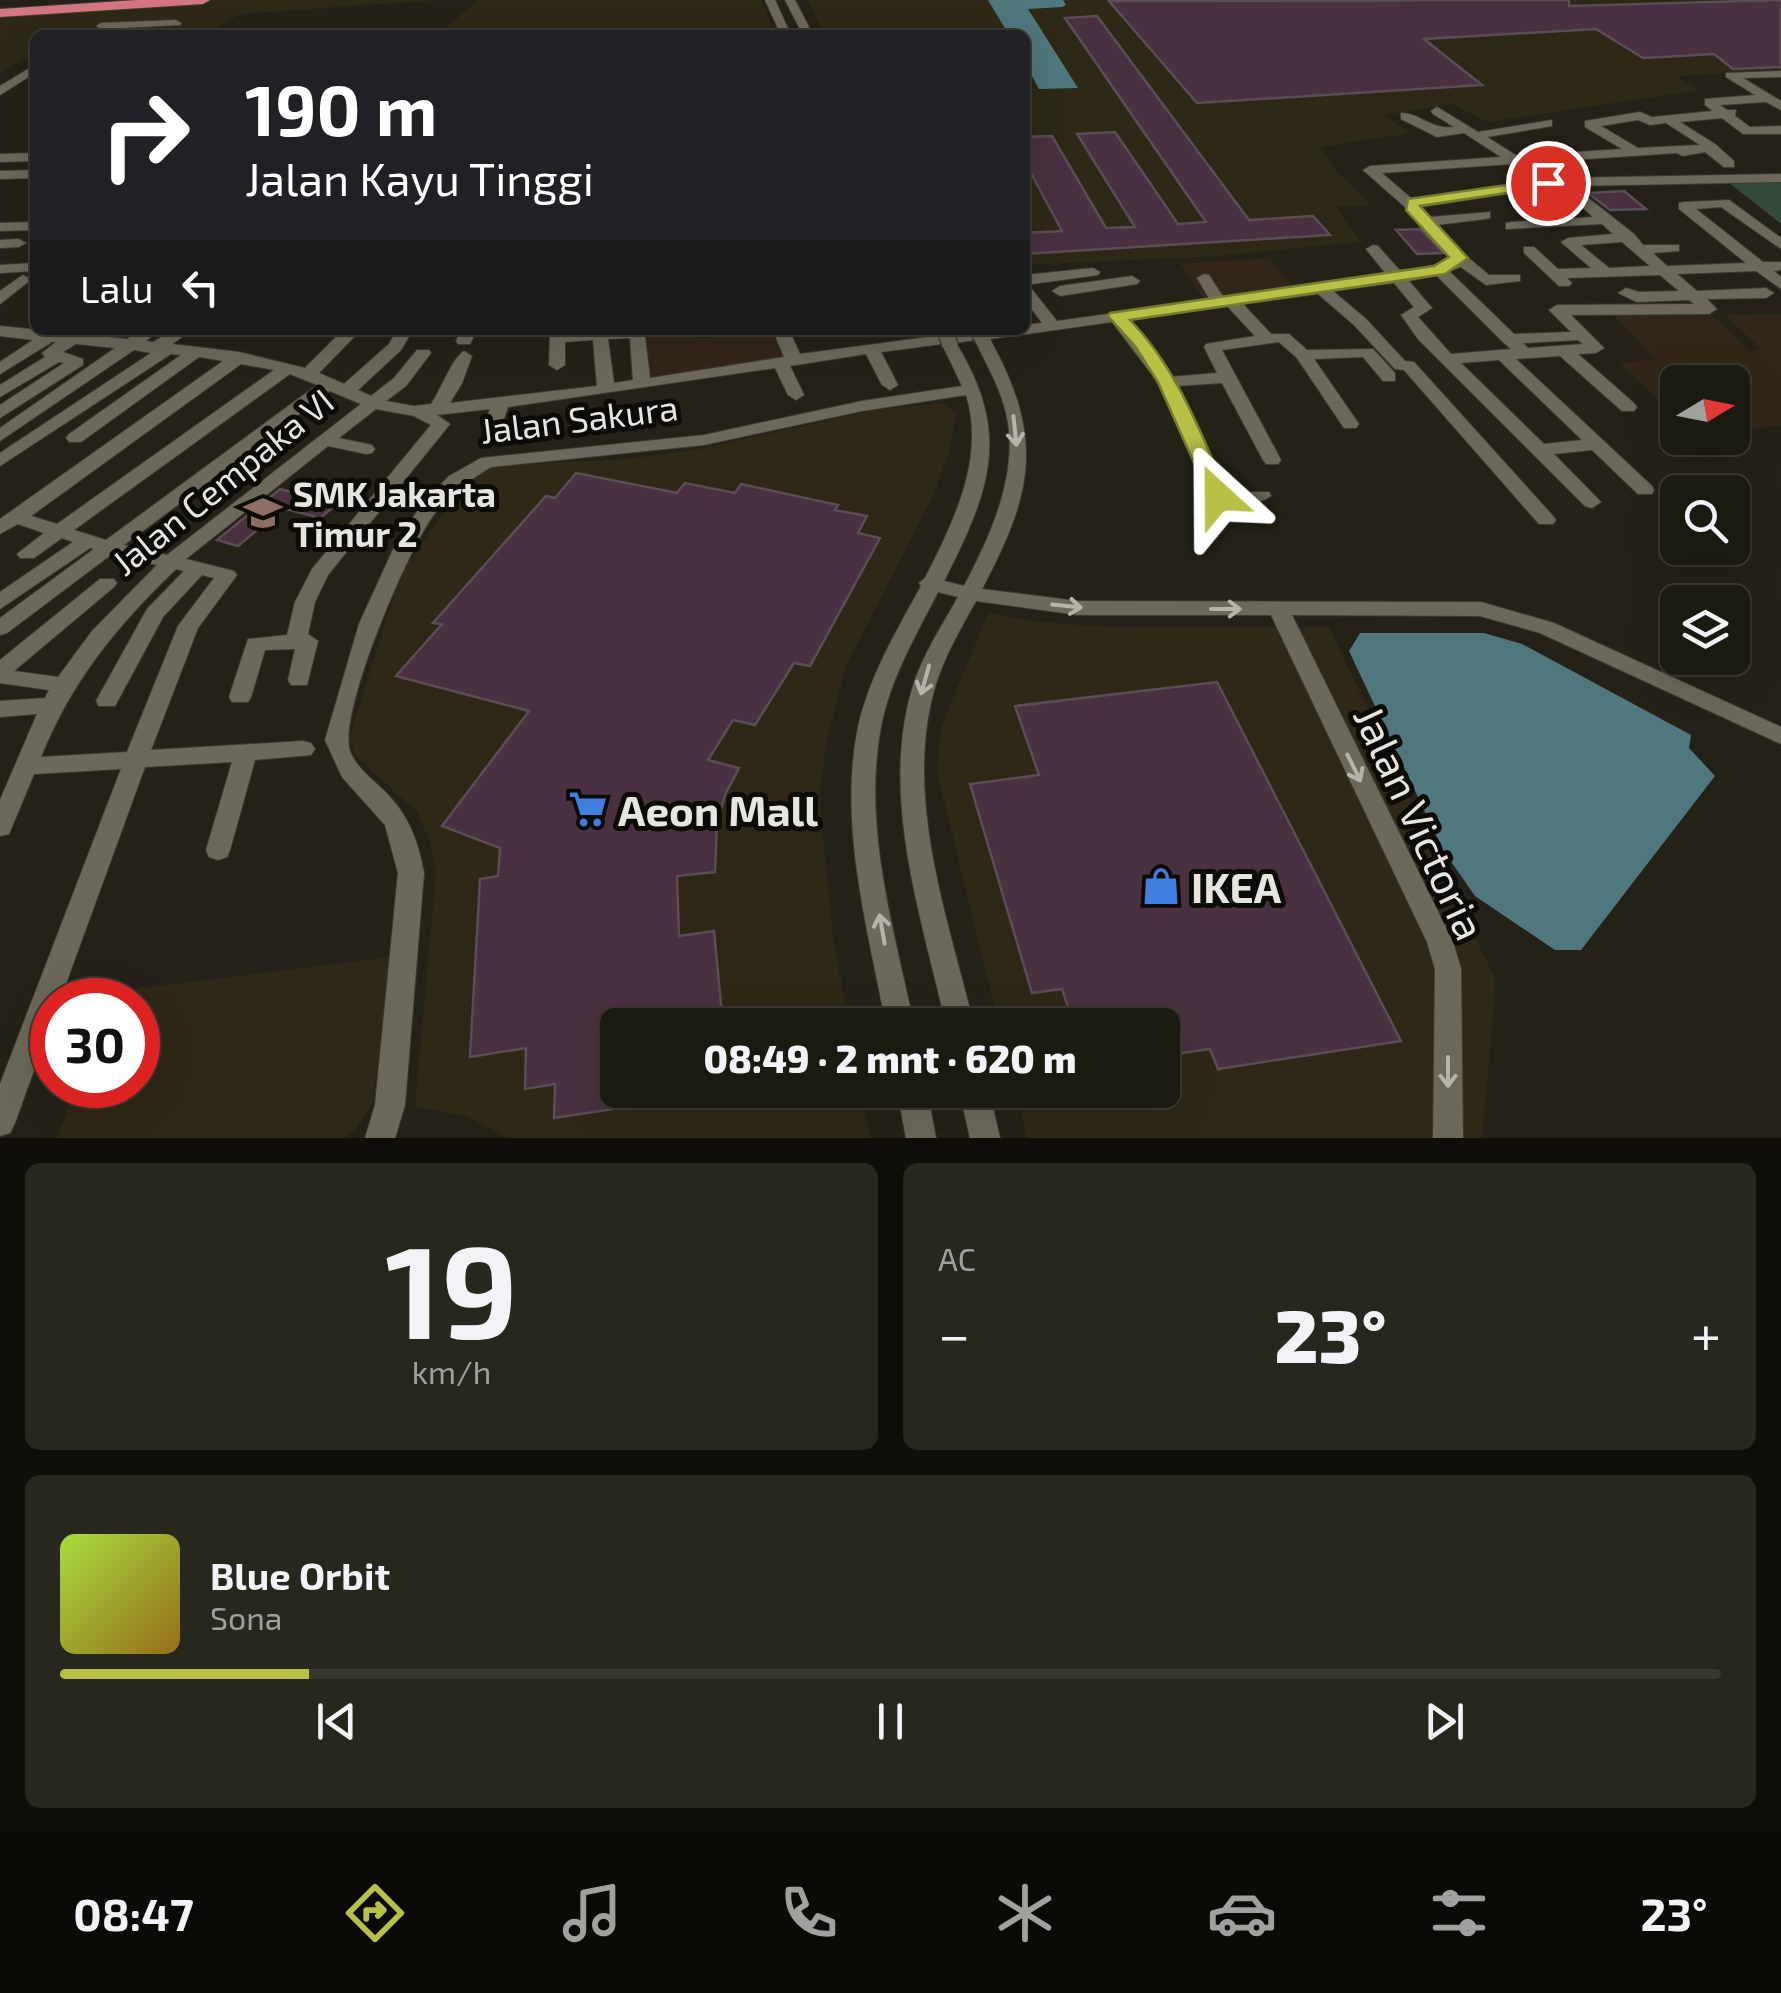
<!DOCTYPE html>
<html lang="id">
<head>
<meta charset="utf-8">
<style>
	body { margin:0; font-family:"Exo 2",sans-serif; background:#28271e; color:#f1f3f6; height:100vh; display:flex; flex-direction:column; font-size:38px; white-space:nowrap }
	* { box-sizing:border-box; margin:0 }
	p { font-size:32px; color:#a0a19f }
	.icon { flex:none; width:55px; height:55px; fill:none; stroke:currentColor; stroke-width:2; stroke-linecap:round; stroke-linejoin:round }
	.map { position:relative; height:1138px; overflow:hidden }
	.sheet { display:flex; flex-direction:column; gap:25px; padding:25px; background:#0f0e09; flex:1 }
	.sheet>* { flex:none }
	.banner { position:absolute; left:30px; top:30px; width:1000px; height:305px; border-radius:15px; box-shadow:0 10px 40px #0002,0 0 0 2px #393830; background:#202124; color:#fff; overflow:hidden }
	.needle { width:65px; rotate:80deg }
	.tools { position:absolute; left:1660px; top:365px; display:grid; gap:20px }
	.tools a { display:grid; place-items:center; width:90px; height:90px; border-radius:15px; background:#1b1a10; box-shadow:0 10px 40px #0002,0 0 0 2px #393830; font-size:50px }
	.speed { position:absolute; left:30px; top:978px; display:flex; gap:20px; font-size:50px; font-weight:700; text-align:center }
	.speed>* { display:grid; place-content:center; width:130px; height:130px; border-radius:50%; background:#1b1a10; box-shadow:0 10px 40px #0002,0 0 0 2px #393830; line-height:1 }
	.speed .limit { border:15px solid #d22; background:#fff; color:#111 }
	.pin { position:absolute; display:grid; place-items:center; width:85px; height:85px; color:#fff; margin:-42px; border:5px solid #fff; border-radius:50%; box-shadow:0 2px 10px #0007 }
	.me { position:absolute; width:110px; margin:-55px; rotate:336deg; stroke-linejoin:round; filter:drop-shadow(0 0 8px #0008) }
	.turn { display:flex; align-items:center; gap:35px; height:210px; padding:0 50px; font-size:45px }
	.turn .icon { width:130px; height:130px; stroke-width:2.5 }
	.turn b { display:block; font-size:70px; line-height:85px }
	.then { display:flex; align-items:center; height:95px; padding:0 50px; background:#0003; gap:20px; font-size:38px }
	.big { font-size:75px; font-weight:800; line-height:1.1 }
	.sheet .tile { flex:1; display:flex; flex-direction:column; justify-content:center; gap:15px; min-width:0; padding:0 35px; border-radius:15px; background:#28271e }
	.sheet .dial { align-items:center; gap:0 }
	.dial b { font-size:130px; line-height:1 }
	.song { display:flex; align-items:center; gap:30px }
	.cover { width:120px; height:120px; border-radius:15px; background:linear-gradient(135deg,hsl(80 70% 55%),hsl(40 70% 35%)) }
	.played { height:10px; border-radius:5px; background:linear-gradient(90deg,#b9c046 15%,#393830 15%) }
	.keys { display:flex; justify-content:space-around; direction:ltr }
	.heat { display:flex; justify-content:space-between; align-items:center; font-size:55px; direction:ltr }
	.sheet .tiles { flex:1; display:grid; gap:25px; grid-template-columns:1fr 1fr }
	.tile:last-child { grid-column:span 2 }
	.trip { position:absolute; left:600px; top:1008px; width:580px; height:100px; border-radius:15px; background:#1b1a10; box-shadow:0 10px 40px #0002,0 0 0 2px #393830; font-weight:800; line-height:100px; text-align:center }
	.tab-bar { display:flex; height:160px; justify-content:space-around; align-items:center; background:#0b0a06; color:#a0a19f }
	.tab-bar .icon { width:70px; height:70px }
	.tab-bar .current { color:#b9c046 }
	.tab-bar b { font-size:45px; color:#f1f3f6 }
	.map>svg:first-child { display:block }
</style>
</head>
<body>
<div class="map">
<svg width="1781" height="1138" viewBox="0 0 1781 1138">
	<rect width="100%" height="100%" fill="#242216"/>
	<!-- commercial -->
	<g fill="#2f2817">
		<path d="M942 403 956 412 949 452 933 496 845 668 827 739 819 798 833 937 849 1025H618V1090H861L870 1138H508L466 1116 415 1107 436 872 431 843 417 812 355 755 349 738 401 573 467 480 493 466 627 459 694 450 874 410Z"/>
		<path d="M988 613 1039 622 1109 627H1329L1496 981 1482 1138H1027L1015 1090H1162V1025H999L937 772 941 728Z"/>
		<path d="M390 957 373 1102 356 1129 343 1138H57L76 1085H138V1000H108L111 992Z"/>
	</g>
	<!-- built -->
	<g fill="#2d2916">
		<path d="M196 0H437L240 14 205 35H35V53L0 73V12Z"/>
		<path d="M478 0H761L776 35H438Z"/>
		<path d="M807 0H1781V71L1676 76 1700 90 1487 122 1453 104 1383 115 1412 133 1320 147 1336 171 1371 205 1336 207 1361 242 1217 256 1025 265V35H826Z"/>
	</g>
	<!-- education -->
	<g fill="#322618">
		<path d="M1269 258 1298 295 1263 300 1255 292 1230 295 1236 304 1209 307 1181 264Z"/>
		<path d="M1610 311H1708L1749 351 1761 349 1725 315 1781 314V425L1733 431 1732 382H1678L1677 417 1620 364 1655 359Z"/>
		<path d="M778 330 797 359 646 383 642 335 698 331 700 339Z"/>
	</g>
	<!-- green -->
	<path fill="#344a3a" d="M1781 181V224L1728 182Z"/>
	<!-- water -->
	<g fill="#50777e">
		<path d="M988 0H1063L1066 5 1062 7 1028 9 1078 88 1039 89 1025 63V35H1009Z"/>
		<path d="M1360 633H1484L1522 644 1691 735 1689 748 1715 776 1581 950H1555L1475 896 1443 850 1349 651Z"/>
	</g>
	<!-- building -->
	<g fill="#4a3141" stroke="#5a4d55" stroke-width="2.5">
		<path d="M1569 0V6L1781 0V67L1733 69 1714 54 1643 58 1596 29 1424 39 1482 85 1197 103 1109 1Z"/>
		<path d="M1097 16 1249 220 1313 216 1330 235 1025 254V233L1062 231 1025 162V137L1052 136 1106 228 1135 227 1077 134 1115 132 1178 224 1206 222 1065 18Z"/>
		<path d="M1624 191 1646 209 1610 210 1588 193Z"/>
		<path d="M1420 229 1444 253 1417 254 1396 230Z"/>
		<path d="M576 473 677 493 685 483 735 493 741 484 838 505 835 510 867 516 858 533 880 538 810 666 794 663 755 725 733 720 708 760 739 768 725 795 717 824 715 872 677 876 679 936 714 931 723 1025H618V1090H692L693 1097 554 1118 555 1084 525 1089 526 1048 470 1057 480 879 498 876 500 848 442 826 529 711 396 676 442 624 433 623 546 496 555 498Z"/>
		<path d="M280 489 337 504 320 518 283 508 238 546 217 540Z"/>
		<path d="M1217 682 1401 1041 1218 1069 1210 1049 1162 1056V1025H1074L1062 989 1032 993 970 784 1039 775 1015 706Z"/>
	</g>
	<g fill="none" stroke-linecap="round" stroke-linejoin="round">
		<!-- minor casing -->
		<g stroke="#3e3b33" stroke-width="2">
			<g id="minor">
				<path d="M765 0H775L791 35H781Z"/>
				<path d="M785 0H795L813 35H803Z"/>
				<path d="M176 20 181 23 180 25 101 29 96 26 101 23Z"/>
				<path d="M35 65V73L0 95V86Z"/>
				<path d="M1781 71V77L1743 78 1781 101V110L1766 102 1720 105 1727 110H1736L1735 116 1750 127 1781 126V134H1743L1722 118 1680 122 1715 144 1734 161V167H1724L1705 152 1683 156 1677 153 1527 163V168L1512 164 1382 173 1412 199 1561 178 1781 174V182L1573 186 1634 234 1643 245H1679V251L1653 253 1667 266 1746 263 1679 209V203L1684 202 1729 200 1781 238V249L1721 207 1696 209 1763 262H1781V270L1774 271 1781 277V289L1756 271 1677 274 1697 291 1766 288 1774 293 1766 298 1707 299 1717 309 1709 314 1571 315 1604 348 1596 353 1578 354 1634 403 1637 407 1634 411H1622L1560 356 1516 359 1652 486 1654 490 1652 494H1638L1592 450 1554 454 1601 502 1592 508 1585 506 1418 339 1401 315 1414 307 1394 283 1333 291 1366 319 1405 361 1414 362 1553 516 1556 520 1553 524H1539L1404 370 1395 369 1354 325 1318 294 1243 304 1271 334H1289L1307 350 1373 349 1395 373V381H1383L1363 357 1314 359 1359 424 1356 428H1344L1297 358 1279 342 1222 350 1281 460 1278 464H1266L1263 460 1222 383 1176 386 1227 492H1269L1271 496C1256 507 1231 505 1212 500L1156 380 1112 322 990 339C1044 438 1034 491 982 589L1078 601 1481 602 1554 623 1781 727V744L1540 633 1480 616 1292 615 1453 942 1461 969 1463 1138H1433L1435 969 1427 942 1271 615H1078L976 601C961 628 945 655 936 684 902 794 948 918 974 1025H946C922 918 879 795 913 686 923 654 942 626 958 597L938 592C916 635 890 679 881 727 862 826 894 929 914 1025H886C868 929 838 825 858 727 869 677 897 630 921 586L919 583 925 578C953 523 986 458 966 395L862 411 704 445 491 467C471 479 454 491 438 509 410 542 337 714 350 751 357 770 377 782 390 797 410 818 419 845 424 873L405 1105 395 1138H365L375 1105 398 873 385 825 342 777 325 740 359 624 396 543 422 504 449 476 481 458 704 435 862 401 962 386 942 344 881 352 898 385 890 390 882 385 866 354 790 366 804 395 796 400 788 395 775 368 508 407 500 431 491 436 482 431 490 409 437 415 450 424 328 575 315 602 308 634 318 641 307 685H291L288 680 295 649 265 650 251 697 248 702H232L229 697 248 639 287 635 295 602 312 569 431 425 414 416 376 409 339 438 372 445 375 449 372 453 366 454 328 446 186 559 234 571 237 575 198 628 151 750 303 741 311 743 315 749 311 755 255 760 230 850 227 857 218 860 209 857 206 850 232 762 145 767 60 1000H52V1020L15 1123 10 1133 0 1136V1084L121 769 34 774 9 834 0 836V800L37 714 0 717V701L45 698 49 690 0 683V660L100 579H114L117 583 114 587 14 671 58 677 92 631 157 565 112 554 7 633 0 635V618L94 549 90 548 0 609V592L73 542 62 538 34 558H20L17 554 44 533 18 524 0 534V519L223 361 199 357 81 442H69L66 438 69 434 181 355 171 354 0 466V453L151 353 134 350 0 441V428L115 348 76 344 63 352 83 359V365L0 418V405L64 363 59 362 0 397V385L45 357 42 353 56 342H52L0 374V362L33 340 0 336V326L127 339 141 330H159L146 341 153 342 173 330H192L172 344 239 352 305 368 342 331 351 330 356 334 354 337 319 373 344 384 389 344 397 330H413L401 350 358 390 371 396 394 378 417 350H429L431 353 406 386 386 401 414 406 431 404C441 390 452 358 464 351L472 356 462 383 450 403 597 386 593 340 565 342V365L557 370 549 365 550 330H566V333L676 330 668 335 645 336 650 378 784 357 773 330H789L800 354 981 330H1025V325L1042 323 1025 300V285L1030 287 1057 321 1210 300 1197 278 1204 274 1209 275 1224 298 1387 275 1366 249 1373 245 1378 246 1402 273 1450 261 1449 253 1405 207 1363 170 1370 166 1501 157 1464 133 1437 137 1401 119V113C1421 113 1430 130 1454 127L1433 114 1431 111 1437 107 1478 132 1552 120V126L1487 137 1517 156 1622 149 1585 127V121L1640 112 1652 117 1713 111 1705 105V99L1755 95 1726 77V73ZM1638 120 1650 125 1666 123 1700 145 1638 148 1601 126ZM1558 186 1593 217 1511 222 1506 223V229L1602 224 1613 234 1568 238 1561 242 1591 268 1558 269 1534 247H1524V253L1559 286H1569L1572 283 1567 278 1660 275 1679 291 1639 292 1626 288 1618 293 1637 302 1689 300 1694 304 1557 305 1549 310 1571 332 1514 334 1449 271 1461 267 1486 285 1520 281V275H1489L1465 255 1437 225 1485 219 1490 218V212L1430 217 1420 207ZM1622 242 1650 266 1609 268 1581 245ZM1436 275 1503 342 1511 349 1451 354 1418 317 1432 308 1409 281ZM1227 306 1255 336 1206 344 1204 347 1217 373 1170 377 1128 320ZM630 338 633 380 614 383 608 339ZM975 340C986 364 1000 387 1006 413 1020 472 991 535 964 586L944 581C990 491 1012 434 956 343ZM1578 340 1583 344 1528 348 1523 343ZM1499 360 1582 440 1544 444 1461 363ZM241 364 274 370 57 524 31 516ZM290 374 317 385 106 540 74 530ZM330 391 361 404 167 555 124 545ZM176 569 184 571 147 609 96 701 99 706H115L163 617 202 575 214 578 178 626 127 752 41 757C72 680 116 627 176 569Z"/>
				<path d="M35 153V161L0 162V154Z"/>
				<path d="M35 170V178L0 179V171Z"/>
				<path d="M35 222V230L0 231V223Z"/>
				<path d="M0 240 19 239 26 243 19 247 0 248Z"/>
				<path d="M35 263V271L0 273V265Z"/>
				<path d="M1093 268 1100 272 1098 275 1025 285V275Z"/>
				<path d="M23 275 30 279 28 282 0 304V291Z"/>
				<path d="M1132 276 1140 281 1137 284 1060 296 1052 291 1060 286Z"/>
				<path d="M461 330H477L470 344H458L456 341Z"/>
				<path d="M897 1090H927L936 1138H906Z"/>
				<path d="M959 1090H989L1000 1138H970Z"/>
			</g>
		</g>
		<!-- highway casing -->
		<g stroke="#3e3b33" stroke-width="2">
			<path id="highway" d="M137 0H210L203 4 0 17V9Z"/>
		</g>
		<!-- minor -->
		<use href="#minor" fill="#6c695b" fill-rule="evenodd"/>
		<!-- highway -->
		<use href="#highway" fill="#d47681" fill-rule="evenodd"/>
		<!-- minor-bridge casing -->
		<g stroke="#3e3b33" stroke-width="18" stroke-linecap="butt">
			<g id="minor-bridge">
				<path d="M945 330 950 345"/>
				<path d="M978 330 983 340"/>
			</g>
		</g>
		<!-- minor-bridge -->
		<use href="#minor-bridge" stroke="#6c695b" stroke-width="15"/>
	</g>
	<!-- one-way arrows -->
	<defs><path id="oneway-shaft" d="M-6 0H5M1.5-3L5.5 0L1.5 3" fill="none" stroke-width="1.6" stroke-linecap="round" stroke-linejoin="round" transform="scale(2.5)"/></defs>
	<g stroke="#b6b4aa">
		<use href="#oneway-shaft" transform="translate(1015 431) rotate(84)"/>
		<use href="#oneway-shaft" transform="translate(1067 606) rotate(6)"/>
		<use href="#oneway-shaft" transform="translate(1226 609)"/>
		<use href="#oneway-shaft" transform="translate(925 680) rotate(106)"/>
		<use href="#oneway-shaft" transform="translate(1354 768) rotate(64)"/>
		<use href="#oneway-shaft" transform="translate(882 929) rotate(-100)"/>
		<use href="#oneway-shaft" transform="translate(1448 1072) rotate(90)"/>
	</g>
	<!-- route -->
	<path fill="#b9c046" stroke="#787d2e" stroke-width="2.5" d="M1548 179 1555 183 1553 186 1420 206 1468 258 1445 274 1130 320C1178 369 1201 435 1229 496L1218 503 1211 501 1158 382 1135 346 1108 316 1110 313 1434 266 1449 257 1406 210 1408 199Z"/>
	<!-- icons -->
	<defs>
		<g id="school-bare" transform="scale(3)"><path d="M0-5L7-2L0 1L-7-2ZM-4 1L0 2.5L4 1V4Q0 6-4 4Z" fill="#8d6e63" stroke="#0c0b06" stroke-width="2.5" paint-order="stroke"/></g>
		<g id="supermarket-bare" transform="scale(3)"><path d="M-6-5.5h2.5l.6 2H6L4.5 2H-2.5L-4.4-4H-6ZM-1.5 3.2a1.3 1.3 0 1 0 .1 0ZM3 3.2a1.3 1.3 0 1 0 .1 0Z" fill="#3f7fe0" stroke="#0c0b06" stroke-width="2.5" paint-order="stroke"/></g>
		<g id="shop-bare" transform="scale(3)"><path d="M-5-2.5h2.3a2.7 3.5 0 0 1 5.4 0H5L5.5 6h-11ZM-1.5-2.5h3a1.5 2.3 0 0 0-3 0Z" fill="#3f7fe0" stroke="#0c0b06" stroke-width="2.5" paint-order="stroke"/></g>
	</defs>
	<g fill-rule="evenodd">
		<use href="#school-bare" x="263" y="513"/>
		<use href="#supermarket-bare" x="588" y="809"/>
		<use href="#shop-bare" x="1161" y="886"/>
	</g>
	<g text-anchor="middle" dominant-baseline="central" stroke-width="10" stroke-linejoin="round" paint-order="stroke">
		<!-- street labels -->
		<g font-size="35" fill="#e7e6de" stroke="#0c0b06">
			<text transform="translate(579 418) rotate(-7)">Jalan Sakura</text>
			<text transform="translate(222 481) rotate(-39)">Jalan Cempaka VI</text>
		</g>
		<!-- poi labels -->
		<g font-size="35" font-weight="bold" fill="#e7e6de" stroke="#0c0b06" text-anchor="start">
			<text x="293" y="493">SMK Jakarta<tspan x="293" dy="40">Timur 2</tspan></text>
		</g>
		<!-- near-poi labels -->
		<g font-size="42" font-weight="bold" fill="#e7e6de" stroke="#0c0b06" text-anchor="start">
			<text x="618" y="809">Aeon Mall</text>
			<text x="1191" y="886">IKEA</text>
		</g>
		<!-- near-street labels -->
		<g font-size="42" fill="#e7e6de" stroke="#0c0b06">
			<text transform="translate(1421 822) rotate(65)">Jalan Victoria</text>
		</g>
	</g>
</svg>
<div class="tools">
<a><svg class="needle" viewBox="-14 -14 28 28"><path d="M0-13l5 13h-10z" fill="#e53935"/><path d="M0 13l5-13h-10z" fill="#a0a19f"/></svg></a>
<a><svg class="icon" aria-label="search" viewBox="0 0 24 24"><circle cx="10" cy="10" r="6"/><path d="M15 15l6 6"/></svg></a>
<a><svg class="icon" aria-label="layers" viewBox="0 0 24 24"><path d="M12 4l9 5-9 5-9-5zM3 14l9 5 9-5"/></svg></a>
</div>
<div class="speed"><div class="limit">30</div></div>
<div class="pin" style="left:1548px;top:183px;background:#d93025"><svg class="icon" aria-label="arrive" viewBox="0 0 24 24"><path d="M6 21V4h12l-3 4 3 4H6"/></svg></div>
<svg class="me" style="left:1218px;top:496px" viewBox="-20 -20 40 40"><path d="M0-17L14 15 0 8-14 15z" fill="#b9c046" stroke="#fff" stroke-width="4"/></svg>
<div class="trip">08:49 · 2 mnt · 620 m</div>
<div class="banner">
<div class="turn"><svg class="icon" aria-label="right" viewBox="0 0 24 24"><path d="M7 20v-9h11M14 6l5 5-5 5"/></svg><div><b>190 m</b>Jalan Kayu Tinggi</div></div>
<div class="then">Lalu<svg class="icon" aria-label="left" viewBox="0 0 24 24"><path d="M17 20v-9H6M10 6l-5 5 5 5"/></svg></div>
</div>
</div>
<section class="sheet">
<div class="tiles">
<div class="tile dial"><b>19</b><p>km/h</p></div>
<div class="tile"><p>AC</p>
<div class="heat"><a>−</a><b class="big">23°</b><a>+</a></div>
</div>
<div class="tile">
<div class="song"><i class="cover"></i><div><b>Blue Orbit</b><p>Sona</p></div></div>
<div class="played"></div>
<div class="keys"><svg class="icon" aria-label="previous" viewBox="0 0 24 24"><path d="M18 5L8 12l10 7zM5 5v14"/></svg><svg class="icon" aria-label="pause" viewBox="0 0 24 24"><path d="M8 5v14M16 5v14"/></svg><svg class="icon" aria-label="next" viewBox="0 0 24 24"><path d="M6 5l10 7-10 7zM19 5v14"/></svg></div>
</div>
</div>
</section>
<nav class="tab-bar">
<b>08:47</b>
<svg class="icon current" aria-label="directions" viewBox="0 0 24 24"><path d="M12 3l9 9-9 9-9-9zM9 14v-3h6M13 9l2 2-2 2"/></svg>
<svg class="icon" aria-label="music" viewBox="0 0 24 24"><path d="M9 18V5l10-2v13"/><circle cx="6" cy="18" r="3"/><circle cx="16" cy="16" r="3"/></svg>
<svg class="icon" aria-label="phone" viewBox="0 0 24 24"><path d="M5 4h4l2 5-3 2q2 4 5 5l2-3 5 2v4C11 20 4 13 5 4z"/></svg>
<svg class="icon" aria-label="climate" viewBox="0 0 24 24"><path d="M12 3v18M4 7l16 10M4 17L20 7"/></svg>
<svg class="icon" aria-label="car" viewBox="0 0 24 24"><path d="M5 17H2v-5l4-1 3-4h7l3 4 3 1v5h-3M9 17h6M6 11h13"/><circle cx="7" cy="17" r="2"/><circle cx="17" cy="17" r="2"/></svg>
<svg class="icon" aria-label="filters" viewBox="0 0 24 24"><path d="M4 7h16M4 17h16"/><circle cx="9" cy="7" r="2"/><circle cx="15" cy="17" r="2"/></svg>
<b>23°</b>
</nav>
</body>
</html>
